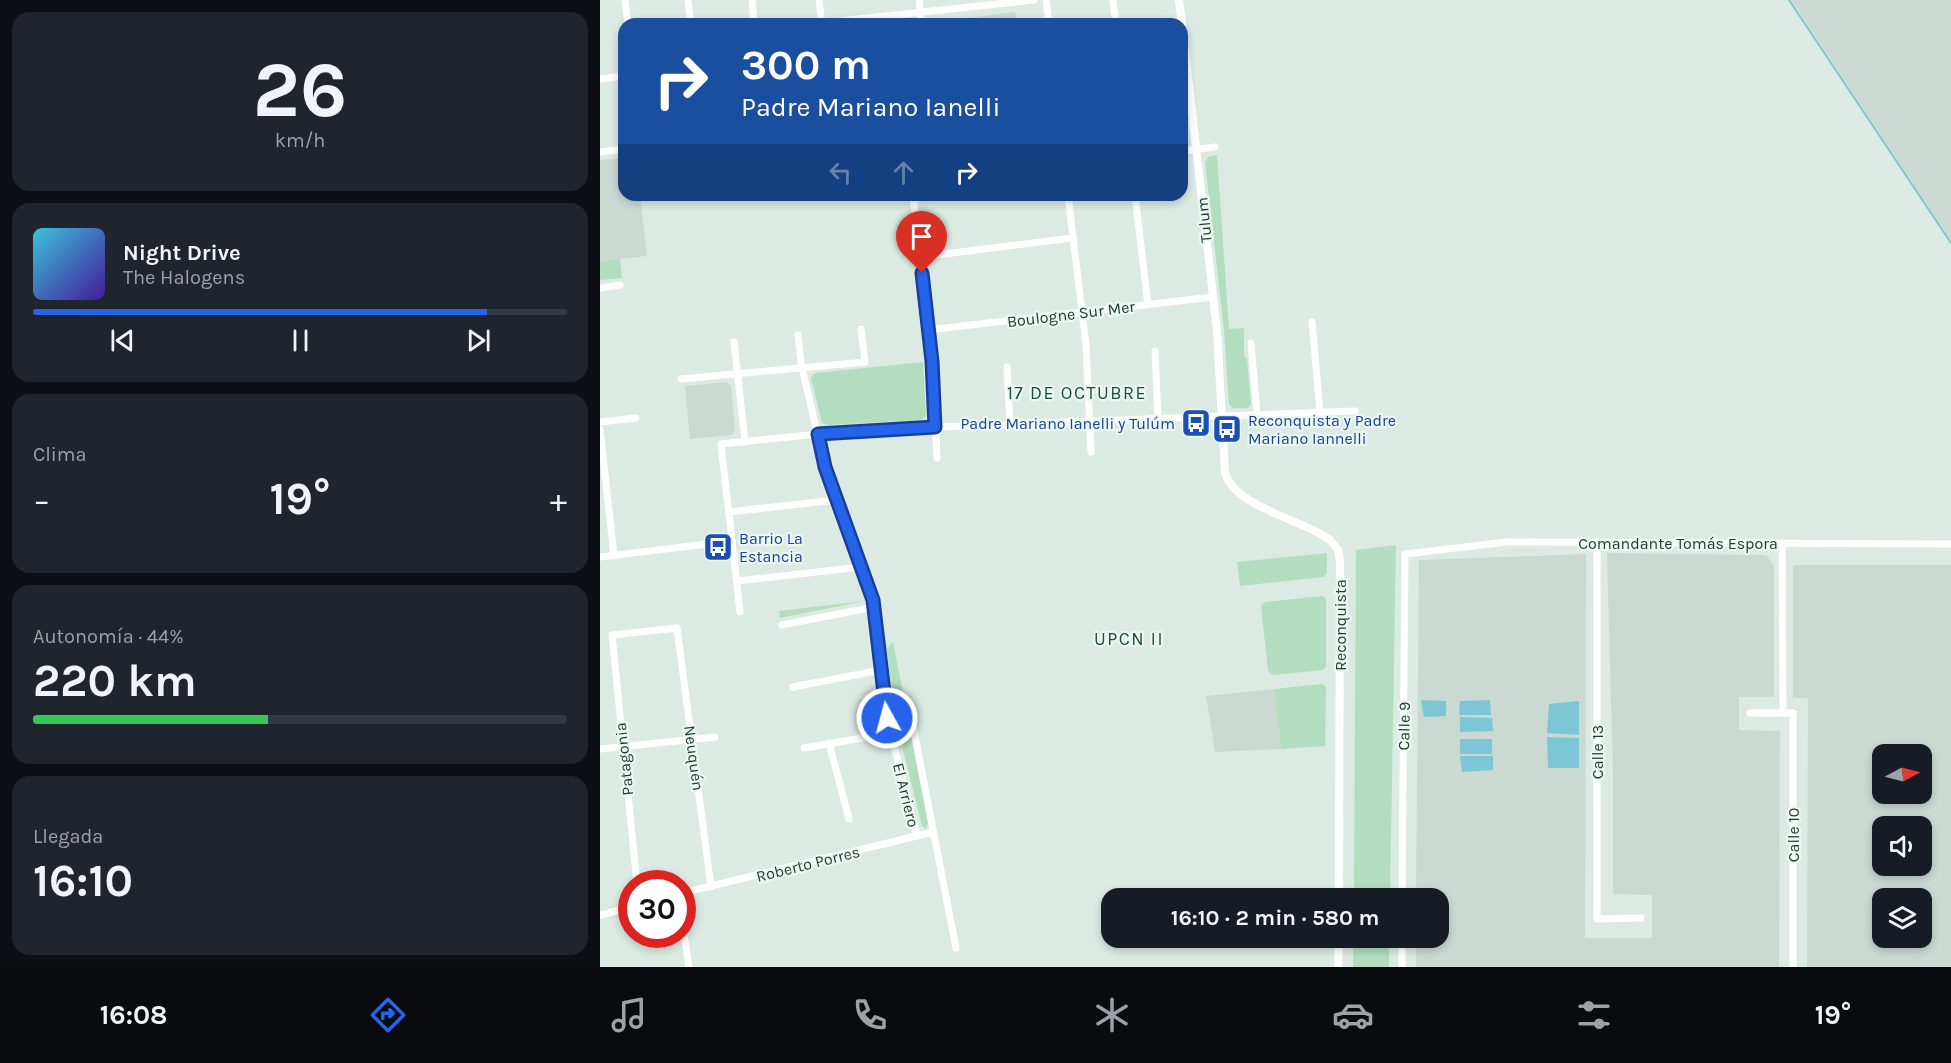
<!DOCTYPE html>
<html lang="es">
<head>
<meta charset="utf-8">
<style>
	body { margin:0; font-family:Karla,sans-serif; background:#20242c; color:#f1f3f6; height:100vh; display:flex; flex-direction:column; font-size:22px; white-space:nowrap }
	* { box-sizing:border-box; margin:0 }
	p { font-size:20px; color:#9ea1a6 }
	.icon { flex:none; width:33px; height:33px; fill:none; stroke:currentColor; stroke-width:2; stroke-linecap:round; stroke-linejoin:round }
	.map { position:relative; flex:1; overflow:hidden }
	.details { display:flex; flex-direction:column; gap:12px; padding:12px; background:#0d0f14; width:600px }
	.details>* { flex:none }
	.banner { position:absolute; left:18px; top:18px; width:570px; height:183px; border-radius:18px; box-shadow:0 3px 9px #0003; background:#1a4fa0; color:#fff; overflow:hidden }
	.needle { width:39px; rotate:83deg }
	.controls { position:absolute; left:1272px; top:744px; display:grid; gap:12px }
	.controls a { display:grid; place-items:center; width:60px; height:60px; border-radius:12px; background:#171b24; box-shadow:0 3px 9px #0003; font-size:30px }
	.speed { position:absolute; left:18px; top:870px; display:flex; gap:12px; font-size:30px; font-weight:700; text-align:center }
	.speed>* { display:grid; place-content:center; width:78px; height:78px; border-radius:50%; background:#171b24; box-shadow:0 3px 9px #0003; line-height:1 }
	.speed .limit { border:9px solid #d22; background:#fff; color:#111 }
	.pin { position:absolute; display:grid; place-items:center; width:51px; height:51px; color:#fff; margin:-62px -26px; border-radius:50% 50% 50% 0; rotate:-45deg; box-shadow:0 0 6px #0007 }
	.pin .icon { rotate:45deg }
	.me { position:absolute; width:66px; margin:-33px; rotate:353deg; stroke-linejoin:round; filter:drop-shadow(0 0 4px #0008) }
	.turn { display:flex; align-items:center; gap:21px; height:126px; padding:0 24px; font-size:27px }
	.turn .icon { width:78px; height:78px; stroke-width:2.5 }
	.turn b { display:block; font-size:42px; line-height:51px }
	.lanes { display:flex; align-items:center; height:57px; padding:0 24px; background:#0003; justify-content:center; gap:30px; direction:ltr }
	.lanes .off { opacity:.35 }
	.big { font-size:45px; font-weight:700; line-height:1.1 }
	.details .card { flex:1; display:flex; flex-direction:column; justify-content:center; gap:9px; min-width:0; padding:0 21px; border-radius:18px; background:#20242c }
	.details .dial { align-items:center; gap:0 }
	.dial b { font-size:78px; line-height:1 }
	.song { display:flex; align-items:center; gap:18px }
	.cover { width:72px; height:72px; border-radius:9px; background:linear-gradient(135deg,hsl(190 70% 55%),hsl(260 70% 35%)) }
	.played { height:6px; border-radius:3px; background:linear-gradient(90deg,#2563eb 85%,#363941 85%) }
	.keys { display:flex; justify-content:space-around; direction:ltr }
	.heat { display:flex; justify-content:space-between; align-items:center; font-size:33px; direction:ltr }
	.charge { height:9px; border-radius:4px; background:linear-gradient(90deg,#34c759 44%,#363941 0) }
	.trip { position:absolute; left:501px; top:888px; width:348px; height:60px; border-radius:18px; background:#171b24; box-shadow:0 3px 9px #0003; font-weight:700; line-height:60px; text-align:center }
	.tabs { display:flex; height:96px; justify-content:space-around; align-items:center; background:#090b0e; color:#9ea1a6 }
	.tabs .icon { width:42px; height:42px }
	.tabs .on { color:#2563eb }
	.tabs b { font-size:27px; color:#f1f3f6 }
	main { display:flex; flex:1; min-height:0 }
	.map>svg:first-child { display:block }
</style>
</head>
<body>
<main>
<section class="details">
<div class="card dial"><b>26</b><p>km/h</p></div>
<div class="card">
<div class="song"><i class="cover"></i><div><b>Night Drive</b><p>The Halogens</p></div></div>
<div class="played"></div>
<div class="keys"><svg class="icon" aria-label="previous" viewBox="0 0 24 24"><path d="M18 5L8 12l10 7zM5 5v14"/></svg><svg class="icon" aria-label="pause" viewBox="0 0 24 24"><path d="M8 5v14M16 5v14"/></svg><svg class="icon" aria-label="next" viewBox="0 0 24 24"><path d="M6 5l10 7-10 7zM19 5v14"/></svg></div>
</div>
<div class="card"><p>Clima</p>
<div class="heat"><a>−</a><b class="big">19°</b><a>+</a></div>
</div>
<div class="card"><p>Autonomía · 44%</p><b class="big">220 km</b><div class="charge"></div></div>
<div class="card"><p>Llegada</p><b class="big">16:10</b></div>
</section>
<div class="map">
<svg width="1351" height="967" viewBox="0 0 1351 967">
	<rect width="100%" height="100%" fill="#dceae4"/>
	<!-- built -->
	<g fill="#cadad3" fill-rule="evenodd">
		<path d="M1191 0H1351V241Z"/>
		<path d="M415 12 417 24H332L335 22Z"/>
		<path d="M24 158V195H40L47 256 0 261V160Z"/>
		<path d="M126 382 131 386 135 430 132 435 90 439 85 386Z"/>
		<path d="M1007 553 1166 555 1174 565V697H1139V730L1180 731 1179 967H816V938H838V898H816L819 560 986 554 985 938H1052V895L1013 894V776Z"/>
		<path d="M1193 565H1351V967H1207L1208 698H1193ZM1282 754H1322V794H1282ZM1282 826H1322V866H1282ZM1282 898H1322V938H1282Z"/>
		<path d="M674 689 681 749 615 752 606 696Z"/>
	</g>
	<!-- green -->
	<g fill="#b2debf">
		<path d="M617 155 629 329 644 328V356L647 359 651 404 648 408H633L629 404 624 330 605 162 608 157Z"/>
		<path d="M20 259 22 278 0 280V261Z"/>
		<path d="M323 362 326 416 321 420 227 425 222 423 211 378 215 373Z"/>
		<path d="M796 545 790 898H754L756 550Z"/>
		<path d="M727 553V573L723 577 640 586 637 562Z"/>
		<path d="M723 596 726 599V666L723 670 673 675 668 671 661 606 665 602Z"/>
		<path d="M265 601 180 618 179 611Z"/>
		<path d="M293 641 307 714 295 716 287 649Z"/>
		<path d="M722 684 726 687 725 746 681 749 674 689Z"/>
		<path d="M308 720 328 823 326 829 322 826 296 722Z"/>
		<rect x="753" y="938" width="36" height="29"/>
	</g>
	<!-- water -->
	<g fill="#7dc6d6">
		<path d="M821 700 846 701V716L824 717Z"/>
		<path d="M860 701 890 700 891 715H859Z"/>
		<path d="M979 701V735L947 733 949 704Z"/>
		<path d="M860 717 892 718 893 731 860 732Z"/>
		<path d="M947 737 979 738V768H948Z"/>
		<rect x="860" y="739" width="32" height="15"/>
		<path d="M860 756H893V770L862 772Z"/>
	</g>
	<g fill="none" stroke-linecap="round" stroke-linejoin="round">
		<!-- stream -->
		<path stroke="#7dc6d6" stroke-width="2" d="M1189 0 1351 243"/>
		<!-- minor -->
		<g stroke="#fff" stroke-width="7">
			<path d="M25 0 28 24"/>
			<path d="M88 0 91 24"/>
			<path d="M152 0 154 24"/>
			<path d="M219 0 222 24"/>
			<path d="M319 0 321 24"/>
			<path d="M446 0 449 24"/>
			<path d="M513 0 516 24"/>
			<path d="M221 23 434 0"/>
			<path d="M0 79 24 76"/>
			<path d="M582 151 615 147"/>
			<path d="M0 152 24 149"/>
			<path d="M313 195 332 361 337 458"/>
			<path d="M468 195 486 345 491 452"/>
			<path d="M535 195 548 305"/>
			<path d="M320 257 473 238"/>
			<path d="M0 288 20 285"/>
			<path d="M712 322 720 412"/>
			<path d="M328 330 613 297"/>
			<path d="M198 335 201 363 225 467 273 600 287 718 317 836"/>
			<path d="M134 342 145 442"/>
			<path d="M651 343 657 415"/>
			<path d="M555 351 558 419"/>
			<path d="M407 367 410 424"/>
			<path d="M81 379 265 362 261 329"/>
			<path d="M0 422 36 418"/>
			<path d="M0 429 14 556"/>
			<path d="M129 512 237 500"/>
			<path d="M997 542V919L1041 918"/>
			<path d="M1182 543 1183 713"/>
			<path d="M0 557 132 541"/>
			<path d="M137 581 261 567"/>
			<path d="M140 612 121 444 258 430 755 411"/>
			<path d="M182 625 274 607"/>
			<path d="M193 687 281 670"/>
			<path d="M1150 713H1193V967"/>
			<path d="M313 726 356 948"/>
			<path d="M229 743 249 819"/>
			<path d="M204 748 291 733"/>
			<path d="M0 749 115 737"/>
			<path d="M37 884 12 635 77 628 111 887"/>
			<path d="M82 893 333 832"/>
			<path d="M802 898 805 554 907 542 1351 544"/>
			<path d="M0 915 32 907"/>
			<path d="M82 921 89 967"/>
			<path d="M802 967V938"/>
		</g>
		<!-- tertiary -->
		<g stroke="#fff" stroke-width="8">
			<path d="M579 0 582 24"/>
			<path d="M582 25 617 331 625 473C636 508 702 519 730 540L738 550 740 560 739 898"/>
			<path d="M738 967 739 938"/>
		</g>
	</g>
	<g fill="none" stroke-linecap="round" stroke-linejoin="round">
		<!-- route casing -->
		<g stroke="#184099" stroke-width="15">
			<path id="route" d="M287 718 273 600 225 467 218 434 335 427 332 361 322 273"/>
		</g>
		<!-- route -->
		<use href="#route" stroke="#2563eb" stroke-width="10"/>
	</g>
	<!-- icons -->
	<defs>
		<g id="bus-square" transform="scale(1.5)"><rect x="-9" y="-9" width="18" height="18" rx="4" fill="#1a4fb4" stroke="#ecf7f2"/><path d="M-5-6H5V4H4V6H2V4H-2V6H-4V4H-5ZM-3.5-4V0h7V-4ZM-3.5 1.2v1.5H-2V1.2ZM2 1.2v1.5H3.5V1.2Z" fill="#fff"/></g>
	</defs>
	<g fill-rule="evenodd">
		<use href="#bus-square" x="596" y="423"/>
		<use href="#bus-square" x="627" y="429"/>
		<use href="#bus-square" x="118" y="547"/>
	</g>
	<g text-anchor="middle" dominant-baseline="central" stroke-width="4.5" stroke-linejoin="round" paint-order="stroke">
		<!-- street labels -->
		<g font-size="16" fill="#1d3a33" stroke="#ecf7f2">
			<text transform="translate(604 220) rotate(-96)">Tulum</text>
			<text transform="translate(471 314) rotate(-7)">Boulogne Sur Mer</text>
			<text x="1078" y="543">Comandante Tomás Espora</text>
			<text transform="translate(740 625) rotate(-90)">Reconquista</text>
			<text transform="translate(804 726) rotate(-89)">Calle 9</text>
			<text transform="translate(997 752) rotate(-90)">Calle 13</text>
			<text transform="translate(94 758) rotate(82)">Neuquén</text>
			<text transform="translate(24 759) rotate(-96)">Patagonia</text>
			<text transform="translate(306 795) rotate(76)">El Arriero</text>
			<text transform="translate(1193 835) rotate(-90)">Calle 10</text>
			<text transform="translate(208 864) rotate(-14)">Roberto Porres</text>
		</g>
		<!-- transit labels -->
		<g font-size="16" fill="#164399" stroke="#ecf7f2" text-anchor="start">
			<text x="648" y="420">Reconquista y Padre<tspan x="648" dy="18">Mariano Iannelli</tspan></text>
			<text x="575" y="423" text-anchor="end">Padre Mariano Ianelli y Tulúm</text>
			<text x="139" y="538">Barrio La<tspan x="139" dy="18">Estancia</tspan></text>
		</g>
		<!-- neighbourhood labels -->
		<g font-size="18" letter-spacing="1.5" fill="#174d41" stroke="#ecf7f2">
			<text x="477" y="393">17 DE OCTUBRE</text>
			<text x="529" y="639">UPCN II</text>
		</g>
	</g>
</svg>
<div class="controls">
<a><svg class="needle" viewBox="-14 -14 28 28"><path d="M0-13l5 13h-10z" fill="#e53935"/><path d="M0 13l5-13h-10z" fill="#9ea1a6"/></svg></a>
<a><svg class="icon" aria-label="sound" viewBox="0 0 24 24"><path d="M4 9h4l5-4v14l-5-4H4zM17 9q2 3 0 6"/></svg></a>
<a><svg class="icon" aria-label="layers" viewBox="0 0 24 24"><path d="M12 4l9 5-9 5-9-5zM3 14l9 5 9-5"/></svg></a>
</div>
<div class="speed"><div class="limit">30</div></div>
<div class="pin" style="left:322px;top:273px;background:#d93025"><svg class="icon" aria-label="arrive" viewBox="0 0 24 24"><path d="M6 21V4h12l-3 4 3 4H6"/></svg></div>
<svg class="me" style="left:287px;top:718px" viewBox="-20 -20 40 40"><circle r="17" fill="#2563eb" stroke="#fff" stroke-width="3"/><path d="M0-11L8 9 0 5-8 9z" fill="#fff"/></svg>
<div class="trip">16:10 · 2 min · 580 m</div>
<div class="banner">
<div class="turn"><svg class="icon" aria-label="right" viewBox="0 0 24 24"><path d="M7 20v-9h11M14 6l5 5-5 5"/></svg><div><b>300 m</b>Padre Mariano Ianelli</div></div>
<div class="lanes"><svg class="icon off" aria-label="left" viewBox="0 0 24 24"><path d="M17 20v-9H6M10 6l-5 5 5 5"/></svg><svg class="icon off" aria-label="ahead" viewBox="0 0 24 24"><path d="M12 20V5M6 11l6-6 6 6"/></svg><svg class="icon" aria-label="right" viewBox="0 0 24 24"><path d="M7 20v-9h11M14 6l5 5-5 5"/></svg></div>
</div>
</div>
</main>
<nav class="tabs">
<b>16:08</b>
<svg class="icon on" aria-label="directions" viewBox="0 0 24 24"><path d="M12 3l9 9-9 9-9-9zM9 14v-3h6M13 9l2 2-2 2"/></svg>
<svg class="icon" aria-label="music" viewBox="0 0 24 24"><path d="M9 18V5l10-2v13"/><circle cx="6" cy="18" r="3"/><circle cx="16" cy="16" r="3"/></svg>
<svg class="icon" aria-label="phone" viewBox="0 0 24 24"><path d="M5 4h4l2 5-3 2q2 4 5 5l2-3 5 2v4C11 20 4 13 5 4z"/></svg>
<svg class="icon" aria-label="climate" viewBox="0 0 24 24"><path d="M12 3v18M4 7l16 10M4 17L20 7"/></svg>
<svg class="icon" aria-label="car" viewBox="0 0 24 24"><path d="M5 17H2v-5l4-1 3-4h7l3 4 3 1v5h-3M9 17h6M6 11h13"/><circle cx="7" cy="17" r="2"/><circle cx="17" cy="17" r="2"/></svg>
<svg class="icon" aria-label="filters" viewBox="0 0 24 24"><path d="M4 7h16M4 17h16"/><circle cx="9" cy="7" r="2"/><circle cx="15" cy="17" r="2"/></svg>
<b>19°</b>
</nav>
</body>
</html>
